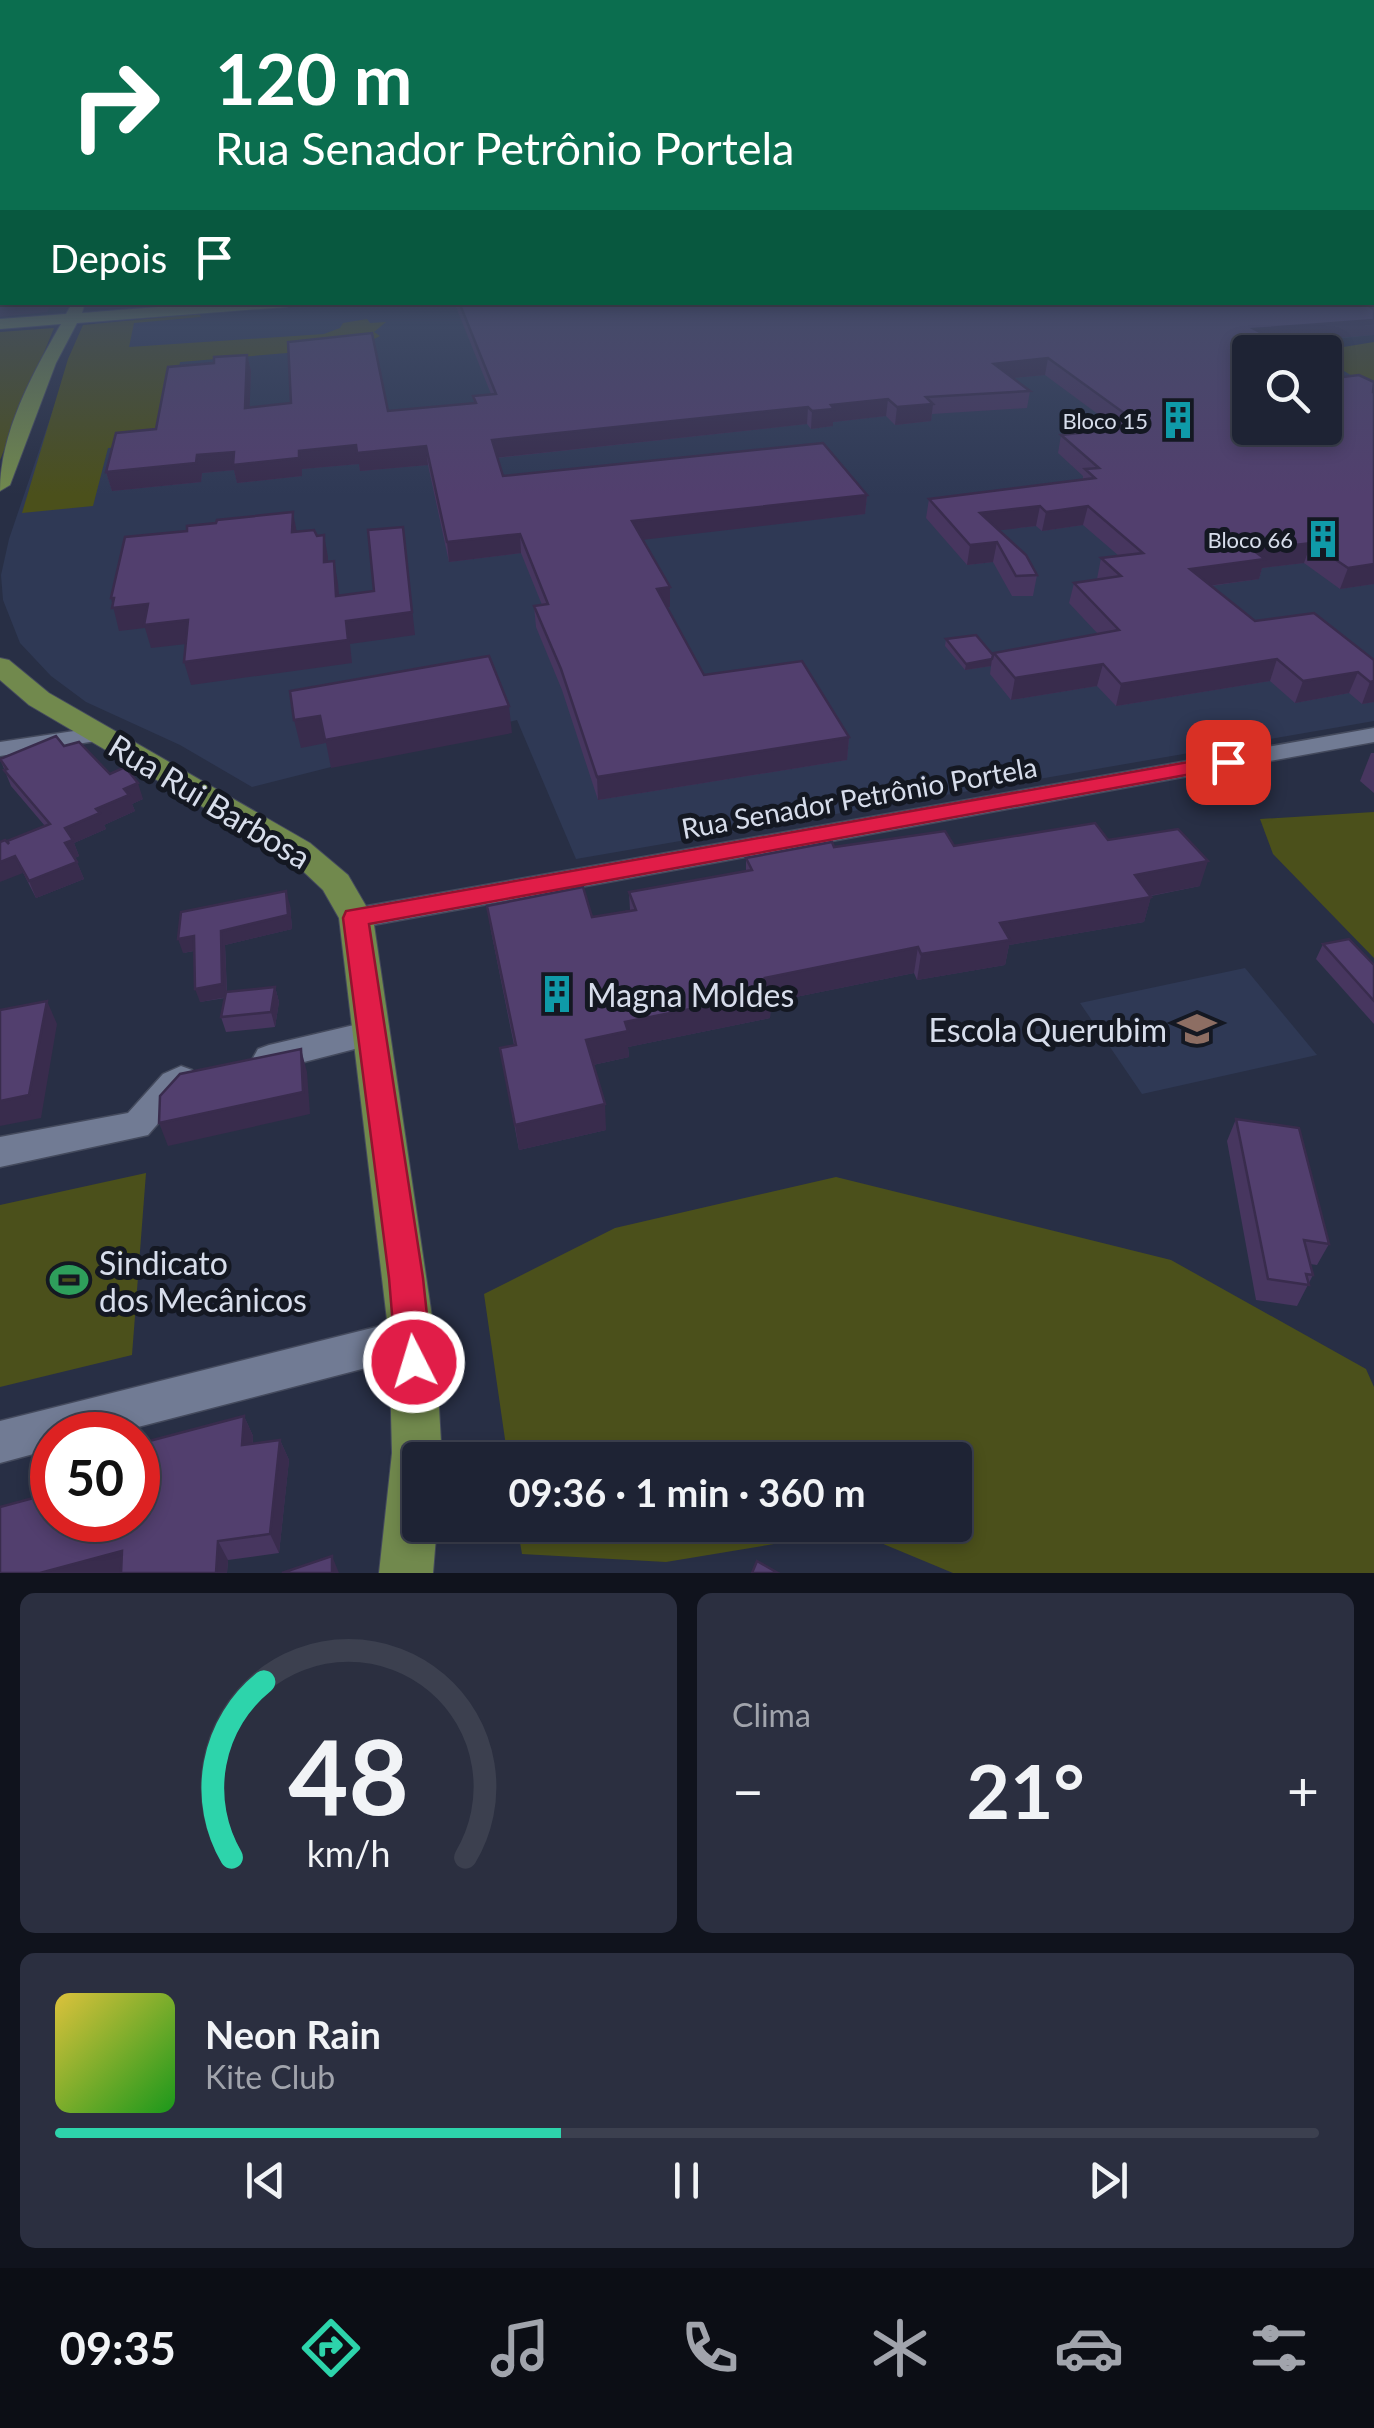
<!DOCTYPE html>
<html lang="pt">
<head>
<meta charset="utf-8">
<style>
	body { margin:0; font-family:Lato,sans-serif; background:#2b2f40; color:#f1f3f6; height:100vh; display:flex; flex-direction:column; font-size:38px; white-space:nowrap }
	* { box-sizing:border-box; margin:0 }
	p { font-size:32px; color:#a1a4ac }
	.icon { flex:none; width:55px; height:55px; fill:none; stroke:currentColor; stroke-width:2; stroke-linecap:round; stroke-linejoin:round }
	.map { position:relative; height:1573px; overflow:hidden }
	.panel { display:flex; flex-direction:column; gap:20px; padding:20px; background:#10131d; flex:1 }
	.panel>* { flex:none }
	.banner { position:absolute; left:0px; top:0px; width:1375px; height:305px; box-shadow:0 5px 15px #0003,0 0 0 2px #3c404f; background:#0b6e4f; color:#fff; overflow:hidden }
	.controls { position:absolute; left:1232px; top:335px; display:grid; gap:20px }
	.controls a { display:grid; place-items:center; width:110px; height:110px; border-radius:10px; background:#1e2334; box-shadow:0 5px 15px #0003,0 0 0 2px #3c404f; font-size:50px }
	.speed { position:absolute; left:30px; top:1412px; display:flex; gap:20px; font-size:50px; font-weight:700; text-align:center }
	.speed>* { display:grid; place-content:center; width:130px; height:130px; border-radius:50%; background:#1e2334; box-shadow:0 5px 15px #0003,0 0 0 2px #3c404f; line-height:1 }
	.speed .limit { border:15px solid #d22; background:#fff; color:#111 }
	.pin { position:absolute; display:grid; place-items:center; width:85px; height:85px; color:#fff; margin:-42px; border-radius:20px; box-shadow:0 5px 15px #0006 }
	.me { position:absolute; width:110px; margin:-55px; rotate:355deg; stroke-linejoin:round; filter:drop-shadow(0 0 8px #0008) }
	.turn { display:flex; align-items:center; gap:35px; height:210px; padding:0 50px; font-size:45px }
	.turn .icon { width:130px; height:130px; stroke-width:2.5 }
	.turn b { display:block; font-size:70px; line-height:85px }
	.then { display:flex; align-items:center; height:95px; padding:0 50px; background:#0003; gap:20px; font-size:38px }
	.big { font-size:75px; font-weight:700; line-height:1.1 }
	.panel .widget { flex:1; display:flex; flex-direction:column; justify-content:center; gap:15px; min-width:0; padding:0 35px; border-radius:15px; background:#2b2f40 }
	.panel .dial { align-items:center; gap:0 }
	.dial svg { height:260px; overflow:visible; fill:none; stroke:#3c404f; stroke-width:7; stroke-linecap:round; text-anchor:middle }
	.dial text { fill:#f1f3f6; stroke:none }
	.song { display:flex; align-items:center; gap:30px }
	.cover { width:120px; height:120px; border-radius:15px; background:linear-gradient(135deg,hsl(50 70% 55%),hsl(120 70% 35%)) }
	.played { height:10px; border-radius:5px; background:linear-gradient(90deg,#2dd4ab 40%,#3c404f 40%) }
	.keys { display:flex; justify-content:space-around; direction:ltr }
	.heat { display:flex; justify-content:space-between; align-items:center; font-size:55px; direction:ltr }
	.panel .tiles { flex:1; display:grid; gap:20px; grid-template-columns:1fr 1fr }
	.widget:last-child { grid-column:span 2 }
	.trip { position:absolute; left:402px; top:1442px; width:570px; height:100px; border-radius:10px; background:#1e2334; box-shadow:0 5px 15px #0003,0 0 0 2px #3c404f; font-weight:700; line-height:100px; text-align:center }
	.menu { display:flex; height:160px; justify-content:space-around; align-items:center; background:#0c0e15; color:#a1a4ac }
	.menu .icon { width:70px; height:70px }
	.menu .current { color:#2dd4ab }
	.menu b { font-size:45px; color:#f1f3f6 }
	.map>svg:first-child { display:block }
</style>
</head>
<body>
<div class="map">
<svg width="1374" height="1573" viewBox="0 0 1374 1573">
	<rect width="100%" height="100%" fill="#282f45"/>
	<!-- built -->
	<g fill="#2f3955">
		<path d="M1373 299 1374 335 1307 342 1321 352H1250V428H1325V355L1374 389V721L576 859 517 720 252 787 180 745 86 702 51 676 20 643 3 600 1 575 9 539 77 339 96 323 359 302H1372Z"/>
		<path d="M1245 968 1317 1055 1142 1094 1080 1003Z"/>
	</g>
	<!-- green -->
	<g fill="#4b501b">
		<path d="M199 314 201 317 134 323 129 347 324 334 340 328 343 323 367 319 370 323 386 322 374 332 380 336 359 347 180 362 177 380 165 381 160 427 204 442 108 448 93 506 22 513 68 359 83 325Z"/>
		<path d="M54 328 0 460V332Z"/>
		<path d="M1374 342V383C1351 380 1333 363 1319 351Z"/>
		<path d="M1374 812V958L1273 854 1260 819Z"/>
		<path d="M146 1173 132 1355 0 1387V1205Z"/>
		<path d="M836 1177 1171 1260 1366 1369 1374 1387V1573H953L852 1531 666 1562 522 1554 517 1525H955V1460H508L484 1294 615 1228Z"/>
	</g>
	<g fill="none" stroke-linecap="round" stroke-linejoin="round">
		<!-- minor casing -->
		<g stroke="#444a5d" stroke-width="3">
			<g id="minor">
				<path d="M101 727 109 729 113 734 109 739 0 756V742Z"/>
				<path d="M1374 728V742L356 928 346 925 342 918 346 911 356 908Z"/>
				<path d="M371 1021 382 1024 387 1033 382 1042 269 1071 258 1067 253 1058 258 1049 269 1045Z"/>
				<path d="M181 1066 192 1070 197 1079 148 1135 0 1167V1137L128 1113 163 1074Z"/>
				<path d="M412 1318 426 1324 432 1337 426 1350 412 1356 107 1435H52V1449L0 1463V1421Z"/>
			</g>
		</g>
		<!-- major casing -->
		<g stroke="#444a5d" stroke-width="2">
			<g id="major">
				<path d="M73 302H85L82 313 221 302H294L287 307 77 323 56 363 10 485 0 491C0 433 32 374 61 324L0 329V319L66 314Z"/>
				<path d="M0 658 9 660 49 693 310 843 348 875 373 918 435 1337 442 1460H420V1525H437L433 1573H379L392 1453 389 1337 339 918 323 890 288 857 29 705 0 680Z"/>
			</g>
		</g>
		<!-- minor -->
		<use href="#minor" fill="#717b94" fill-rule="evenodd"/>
		<!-- major -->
		<use href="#major" fill="#71894d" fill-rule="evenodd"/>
	</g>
	<!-- wall -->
	<g fill="#47365f">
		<path d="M454 302H1360L1279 342 1343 377 1374 382V584L1340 589 1304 563 1262 568 1259 579 1211 586 1255 621 1374 660V702L1362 704 1349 693 1295 703 1270 681 1116 706 1097 686 1011 700 990 674 991 666 965 670 945 646 946 639 993 655 994 653 1098 634 1069 603 1074 583 1097 579 1101 558 1119 556 1083 525 1042 531 1036 526 999 530 1037 575 1033 596H1012L993 562 967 565 926 518 929 499 1083 479V476L1058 453 1061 435 1118 429 1045 375 1013 378 1030 391 1027 408 932 414 931 421 895 425 886 416 833 422V426L811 429 807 424 497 458 503 476 867 495 865 514 643 539 670 607 667 608 704 675 849 737 847 760 598 800 562 690 536 627 534 606 542 605 521 553 449 562 428 465 360 471 359 464 302 469V476L237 483 234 470 202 473 201 482 112 491 106 472 156 429 214 363 247 355 251 371 249 407 388 411 474 403 473 396 491 394Z"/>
		<path d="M64 746 110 774 143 799 132 804 135 811 104 825 106 829 74 843 79 856 75 858 84 879 36 898 8 843 45 826 11 786 0 759Z"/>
		<path d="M1371 753H1374V793L1360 781Z"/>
		<path d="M1108 840 1200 886 1151 896 1144 922 1009 945 1005 965 917 980 914 973 771 1002 770 1018 628 1047 629 1057 593 1065 606 1130 519 1150 500 1048 514 1045 491 931 487 906 592 917 630 910 629 892 746 871V858L834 847 954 846Z"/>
		<path d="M290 905 292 929 225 945 227 992 275 987 279 1002 275 1027 226 1032 221 1017 225 998 200 1002 194 951 183 953Z"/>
		<path d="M1323 944 1374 965V1024L1316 959Z"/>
		<path d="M1236 1119 1329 1244 1317 1265 1310 1264 1313 1275 1297 1306 1256 1300 1227 1141Z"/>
		<path d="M244 1416 253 1436V1444L280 1440 289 1460 279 1553 228 1560 227 1573H0L52 1520Z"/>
	</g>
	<!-- shaded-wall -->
	<g fill="#392c4d">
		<path d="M38 302H52L47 312 0 317V307Z"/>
		<path d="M1374 320V335L1249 345 1254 329Z"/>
		<path d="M247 355 251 371 249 425 245 408Z"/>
		<path d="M1048 358 1045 375 992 380 994 364Z"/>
		<path d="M888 399 886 416 833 422V426L811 429 812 411 831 405Z"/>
		<path d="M933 404 931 421 895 425 897 407Z"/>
		<path d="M808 407 807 424 494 458 492 440Z"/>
		<path d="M356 445 426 446 428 465 360 471 359 464 302 469V476L237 483 234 470 202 473 201 482 112 491 106 472 197 455 234 452 299 451Z"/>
		<path d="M867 495 865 514 633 541 632 521Z"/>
		<path d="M1040 506 1036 526 977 533 980 513Z"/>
		<path d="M1088 506 1083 525 1042 531 1046 512Z"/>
		<path d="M293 512 297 533 292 532Z"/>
		<path d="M403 527 415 635 350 644 352 663 191 685 184 662 346 621 412 612Z"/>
		<path d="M520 534 521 553 449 562 447 542Z"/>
		<path d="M324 535 328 557V584L324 562Z"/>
		<path d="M997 542 993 562 967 565 970 545Z"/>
		<path d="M1311 543 1304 563 1262 568 1259 579 1185 589 1190 569 1253 550Z"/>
		<path d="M334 561 338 583 341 618 336 596Z"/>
		<path d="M1374 564V584L1340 589 1348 568Z"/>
		<path d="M670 587V607L657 609V589Z"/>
		<path d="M111 598 148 604 188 620 195 643 151 648 145 628 119 631Z"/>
		<path d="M992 659 991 666 965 670 966 664Z"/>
		<path d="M1277 659 1270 681 1116 706 1121 684Z"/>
		<path d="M1103 664 1097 686 1011 700 1015 678Z"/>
		<path d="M1358 672 1349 693 1295 703 1303 681Z"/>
		<path d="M1374 681V702L1362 704 1370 682Z"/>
		<path d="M509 706 512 733 331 768 326 743 301 748 294 720 320 716Z"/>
		<path d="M849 737 847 760 598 800 597 777Z"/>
		<path d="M138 783 143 799 132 804 135 811 104 825 106 829 74 843 79 856 72 859 65 843V828L124 789Z"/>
		<path d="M15 856 23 873 0 882V862Z"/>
		<path d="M1208 861 1200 886 1128 900 1135 875Z"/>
		<path d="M77 862 84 879 36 898 29 881Z"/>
		<path d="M286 891 290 905 292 929 225 945 227 997 200 1002 195 989 221 931Z"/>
		<path d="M1151 897 1144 922 1009 945 1005 965 917 980 921 954 1000 923Z"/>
		<path d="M194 936 198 950 183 953 178 939Z"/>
		<path d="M918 947 914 973 771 1002 770 1018 628 1047 629 1057 588 1066 586 1040 625 1022 765 978Z"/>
		<path d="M275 987 279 1002 275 1027 271 1012Z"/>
		<path d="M47 1001 57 1024 41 1118 0 1126V1101Z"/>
		<path d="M301 1049 307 1072 310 1114 168 1146 159 1123Z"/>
		<path d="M605 1104 606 1130 519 1150 515 1125Z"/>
		<path d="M244 1416 253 1436 252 1465 242 1445Z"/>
		<path d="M280 1440 289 1460 279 1553 270 1534Z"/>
		<path d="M218 1541 228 1560 227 1573H216Z"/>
		<path d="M122 1551V1573H40Z"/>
		<path d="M332 1556 339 1573H332Z"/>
	</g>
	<!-- building -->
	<g fill="#523f6e" stroke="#392c4d" stroke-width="2.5">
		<path d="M2 286V302H38L0 307V290Z"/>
		<path d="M459 302H1360L1374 309V320L1254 329 1298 352H1250V428H1325V367L1343 377 1359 375 1374 382 1373 392H1374V564L1348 568 1311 543 1253 550 1265 559 1190 569 1255 621 1314 613 1374 660V681L1370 682 1358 672 1303 681 1277 659 1121 684 1103 664 1015 678 994 653 1119 630 1074 583 1121 576 1101 558 1143 553 1088 506 1046 512 1040 506 980 513 1026 555 1037 575 1016 576 997 542 970 545 929 499 1095 478 1085 469 1099 468 1061 435 1142 426 1048 358 994 364 1030 391 926 397 933 404 897 407 888 399 831 405 834 409 812 411 808 407 492 440 503 476 823 443 867 495 632 521 670 587 657 589 704 675 802 661 849 737 597 777 561 669 534 606 548 604 520 534 447 542 426 446 357 453 356 445 299 451V458L233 465 234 452 197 455 196 463 106 472 116 433 156 429 168 367 214 363V357L247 355 245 408 291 403 288 342 372 333 388 411 476 403 473 396 496 394Z"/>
		<path d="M293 512 292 532 314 530 317 536 324 535V562L334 561 336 596 374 591 368 530 403 527 412 612 346 621 348 640 184 662 188 620 144 625 148 604 112 608 114 598H111L125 537 187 531V526L216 523 217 520Z"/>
		<path d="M976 635 993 655 992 659 966 664 946 639Z"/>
		<path d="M489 656 509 706 325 740 320 716 294 720 290 691Z"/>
		<path d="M56 736 64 746 79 742 110 774 125 767 138 783 124 789 129 795 96 809 100 813 65 828 73 840 65 843 77 862 29 881 15 856 0 862V842L5 840 9 844 7 841 50 824 4 770 7 769 0 759Z"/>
		<path d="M1095 823 1108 840 1178 829 1208 861 1135 875 1151 897 1000 923 1010 940 921 954 918 947 765 978 771 993 625 1022 628 1031 586 1040 605 1104 515 1125 500 1048 516 1045 487 906 583 887 592 917 636 910 629 892 752 870 746 858 832 842 834 847 945 831 954 846Z"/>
		<path d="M286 891 288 915 221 931 222 984 195 989 194 936 178 939 181 912Z"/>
		<path d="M1349 939 1374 965V1001L1323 944Z"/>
		<path d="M275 987 271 1012 221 1017 226 992Z"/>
		<path d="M47 1001 29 1095 0 1101V1010Z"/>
		<path d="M301 1049 303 1092 159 1123 160 1096 180 1074Z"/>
		<path d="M1236 1119 1299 1128 1329 1244 1304 1240 1313 1275 1306 1274 1309 1285 1268 1279Z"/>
		<path d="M244 1416 242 1445 280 1440 270 1534 218 1541 216 1573H121L122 1551 40 1573H0V1507L52 1493V1520H138V1444Z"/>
		<path d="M332 1556V1573H282Z"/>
		<path d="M757 1561 778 1573H752Z"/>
	</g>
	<!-- sky -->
	<linearGradient id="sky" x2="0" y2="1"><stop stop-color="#161a26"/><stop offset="0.56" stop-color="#424d68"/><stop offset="1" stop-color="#424d68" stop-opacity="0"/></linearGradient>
	<rect width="1374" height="495" fill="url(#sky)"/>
	<!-- route -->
	<path fill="#e11d48" stroke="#92132f" stroke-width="2.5" d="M1228 755 1235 757 1239 762 1235 766 369 924 423 1278 432 1362 427 1374 414 1380 401 1374 396 1362 389 1278 343 918 346 911Z"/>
	<!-- icons -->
	<defs>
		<g id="building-bare" transform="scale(3)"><path d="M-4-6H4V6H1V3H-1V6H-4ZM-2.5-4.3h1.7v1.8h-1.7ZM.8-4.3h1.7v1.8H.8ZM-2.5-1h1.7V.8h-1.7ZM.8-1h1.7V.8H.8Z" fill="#0f9aa8" stroke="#141822" stroke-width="2.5" paint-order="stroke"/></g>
		<g id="school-bare" transform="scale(3)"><path d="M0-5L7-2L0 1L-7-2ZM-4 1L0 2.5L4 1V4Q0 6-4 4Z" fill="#8d6e63" stroke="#141822" stroke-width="2.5" paint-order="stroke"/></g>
		<g id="stadium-bare" transform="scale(3)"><path d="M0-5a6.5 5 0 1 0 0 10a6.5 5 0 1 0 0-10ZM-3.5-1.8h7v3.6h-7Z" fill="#2e9e5b" stroke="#141822" stroke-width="2.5" paint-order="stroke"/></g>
	</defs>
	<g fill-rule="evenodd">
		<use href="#building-bare" x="1178" y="420"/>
		<use href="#building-bare" x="1323" y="539"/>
		<use href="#building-bare" x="557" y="994"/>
		<use href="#school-bare" x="1197" y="1029"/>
		<use href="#stadium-bare" x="69" y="1280"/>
	</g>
	<g text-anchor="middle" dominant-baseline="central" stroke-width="10" stroke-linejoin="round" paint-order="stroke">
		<!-- far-poi labels -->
		<g font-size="22" fill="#d7ddeb" stroke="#141822" text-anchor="end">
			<text x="1148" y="420">Bloco 15</text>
			<text x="1293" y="539">Bloco 66</text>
		</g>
		<!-- street labels -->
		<g font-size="28" fill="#d7ddeb" stroke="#141822">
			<text transform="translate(859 797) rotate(-10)">Rua Senador Petrônio Portela</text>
		</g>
		<!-- near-street labels -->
		<g font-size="32" fill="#d7ddeb" stroke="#141822">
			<text transform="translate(210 801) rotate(31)">Rua Rui Barbosa</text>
		</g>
		<!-- near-poi labels -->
		<g font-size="32" fill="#d7ddeb" stroke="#141822" text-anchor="start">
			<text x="587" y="994">Magna Moldes</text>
			<text x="1167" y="1029" text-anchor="end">Escola Querubim</text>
			<text x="99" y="1262">Sindicato<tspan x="99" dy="37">dos Mecânicos</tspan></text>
		</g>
	</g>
</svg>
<div class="controls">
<a><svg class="icon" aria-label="search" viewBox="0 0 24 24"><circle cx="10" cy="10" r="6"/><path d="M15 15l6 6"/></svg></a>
</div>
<div class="speed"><div class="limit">50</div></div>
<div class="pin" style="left:1228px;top:762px;background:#d93025"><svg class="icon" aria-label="arrive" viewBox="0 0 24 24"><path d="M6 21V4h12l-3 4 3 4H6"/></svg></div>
<svg class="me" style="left:414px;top:1362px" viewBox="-20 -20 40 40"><circle r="17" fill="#e11d48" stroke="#fff" stroke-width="3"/><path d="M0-11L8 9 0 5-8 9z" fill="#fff"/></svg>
<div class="trip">09:36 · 1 min · 360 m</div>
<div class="banner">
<div class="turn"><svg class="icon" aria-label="right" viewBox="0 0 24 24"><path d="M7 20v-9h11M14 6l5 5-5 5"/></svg><div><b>120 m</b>Rua Senador Petrônio Portela</div></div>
<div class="then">Depois<svg class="icon" aria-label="arrive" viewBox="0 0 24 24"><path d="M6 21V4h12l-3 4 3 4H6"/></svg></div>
</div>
</div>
<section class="panel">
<div class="tiles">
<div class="widget dial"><svg viewBox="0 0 100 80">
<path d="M14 69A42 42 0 1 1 86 69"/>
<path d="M14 69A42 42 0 0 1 24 15" stroke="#2dd4ab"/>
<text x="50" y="56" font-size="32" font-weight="700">48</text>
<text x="50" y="72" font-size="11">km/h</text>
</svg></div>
<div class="widget"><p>Clima</p>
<div class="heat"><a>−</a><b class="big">21°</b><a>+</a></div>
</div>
<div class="widget">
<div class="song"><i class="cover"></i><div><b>Neon Rain</b><p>Kite Club</p></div></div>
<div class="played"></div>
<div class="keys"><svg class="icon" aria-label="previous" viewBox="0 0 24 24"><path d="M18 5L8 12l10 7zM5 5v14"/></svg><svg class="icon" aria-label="pause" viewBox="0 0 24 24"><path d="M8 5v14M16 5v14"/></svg><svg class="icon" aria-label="next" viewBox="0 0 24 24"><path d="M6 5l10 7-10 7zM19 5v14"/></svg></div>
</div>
</div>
</section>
<nav class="menu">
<b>09:35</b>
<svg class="icon current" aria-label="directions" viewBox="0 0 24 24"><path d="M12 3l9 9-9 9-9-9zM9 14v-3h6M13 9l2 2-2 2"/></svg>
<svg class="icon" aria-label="music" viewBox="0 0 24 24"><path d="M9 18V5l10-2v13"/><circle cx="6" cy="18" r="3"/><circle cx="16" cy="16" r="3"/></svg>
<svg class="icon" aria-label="phone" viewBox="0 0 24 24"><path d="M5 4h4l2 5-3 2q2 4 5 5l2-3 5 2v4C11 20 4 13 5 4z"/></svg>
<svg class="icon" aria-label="climate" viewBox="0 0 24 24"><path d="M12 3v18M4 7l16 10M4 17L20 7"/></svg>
<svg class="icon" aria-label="car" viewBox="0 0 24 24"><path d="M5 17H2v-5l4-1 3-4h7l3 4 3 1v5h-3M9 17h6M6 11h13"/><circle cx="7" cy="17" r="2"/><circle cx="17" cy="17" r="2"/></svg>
<svg class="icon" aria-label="filters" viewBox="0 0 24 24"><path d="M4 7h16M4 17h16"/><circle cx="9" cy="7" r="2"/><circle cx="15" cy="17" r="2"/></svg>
</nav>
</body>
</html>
